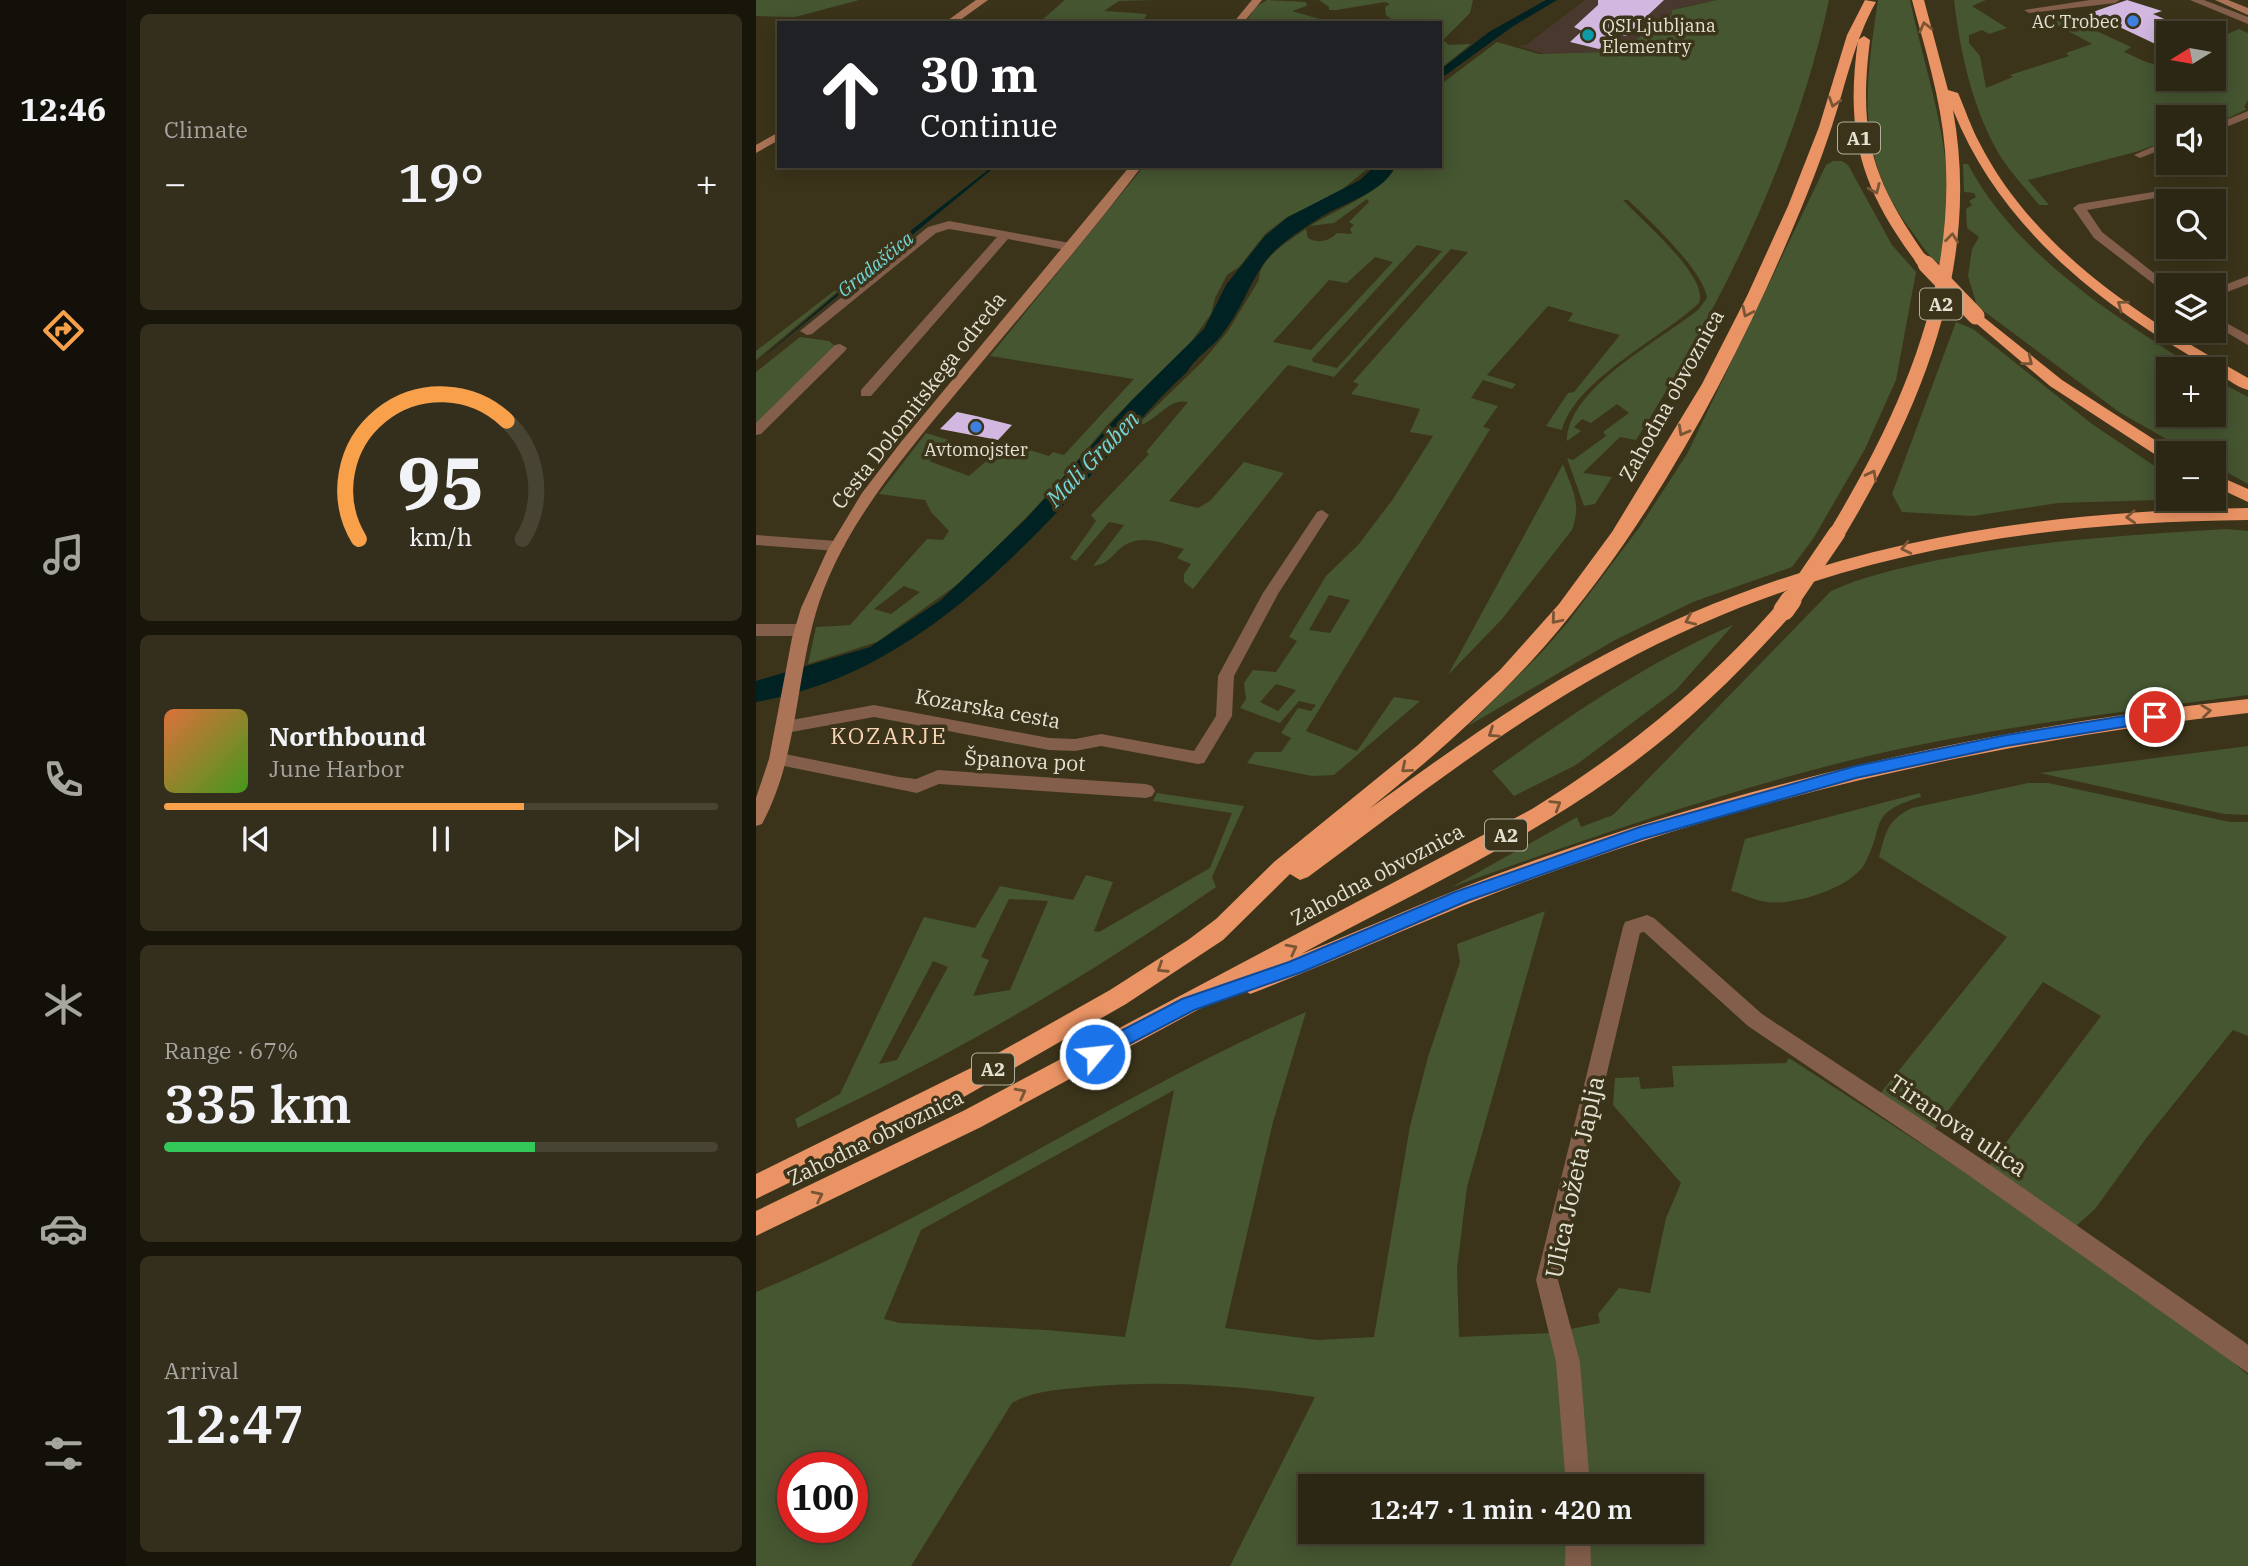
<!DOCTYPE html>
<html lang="en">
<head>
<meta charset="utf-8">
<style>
	body { margin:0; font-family:"IBM Plex Serif",serif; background:#342f1d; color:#f1f3f6; height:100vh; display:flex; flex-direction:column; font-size:26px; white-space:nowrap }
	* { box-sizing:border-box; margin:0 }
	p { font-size:23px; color:#a6a5a0 }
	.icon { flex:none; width:38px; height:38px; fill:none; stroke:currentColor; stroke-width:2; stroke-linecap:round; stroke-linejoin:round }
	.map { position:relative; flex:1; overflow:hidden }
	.panel { display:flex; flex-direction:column; gap:14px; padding:14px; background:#18150b; width:630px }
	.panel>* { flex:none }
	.hud { position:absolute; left:21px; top:21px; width:665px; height:147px; border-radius:0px; box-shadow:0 4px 18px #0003,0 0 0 2px #484434; background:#202124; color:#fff; overflow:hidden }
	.needle { width:46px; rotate:259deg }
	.controls { position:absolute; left:1400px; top:21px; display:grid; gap:14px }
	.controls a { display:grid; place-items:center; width:70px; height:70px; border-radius:0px; background:#2c2714; box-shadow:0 4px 18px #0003,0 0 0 2px #484434; font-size:35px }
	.speed { position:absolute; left:21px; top:1452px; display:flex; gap:14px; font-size:35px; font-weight:700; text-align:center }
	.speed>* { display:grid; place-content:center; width:91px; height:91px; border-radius:50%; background:#2c2714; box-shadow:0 4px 18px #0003,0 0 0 2px #484434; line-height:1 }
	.speed .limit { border:10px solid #d22; background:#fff; color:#111 }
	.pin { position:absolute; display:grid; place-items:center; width:60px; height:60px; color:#fff; margin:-30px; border:4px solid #fff; border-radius:50%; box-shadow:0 2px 7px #0007 }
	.me { position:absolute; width:77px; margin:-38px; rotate:62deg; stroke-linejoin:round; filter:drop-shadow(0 0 5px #0008) }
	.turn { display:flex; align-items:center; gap:24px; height:147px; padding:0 28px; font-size:32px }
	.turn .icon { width:91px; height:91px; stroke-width:2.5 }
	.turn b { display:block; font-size:49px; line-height:60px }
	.big { font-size:52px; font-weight:600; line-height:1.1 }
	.panel .widget { flex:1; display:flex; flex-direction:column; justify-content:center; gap:10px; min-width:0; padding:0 24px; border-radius:10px; background:#342f1d }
	.panel .dial { align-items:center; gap:0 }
	.dial svg { height:182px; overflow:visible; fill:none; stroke:#484434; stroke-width:7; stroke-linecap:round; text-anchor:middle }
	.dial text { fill:#f1f3f6; stroke:none }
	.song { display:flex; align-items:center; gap:21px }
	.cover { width:84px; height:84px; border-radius:10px; background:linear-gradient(135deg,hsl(20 70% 55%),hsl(100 70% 35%)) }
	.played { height:7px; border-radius:4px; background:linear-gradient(90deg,#f8a14a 65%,#484434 65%) }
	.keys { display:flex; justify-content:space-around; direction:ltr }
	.heat { display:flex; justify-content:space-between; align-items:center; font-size:38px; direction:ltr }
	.charge { height:10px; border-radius:5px; background:linear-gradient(90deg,#34c759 67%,#484434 0) }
	.trip { position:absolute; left:542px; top:1474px; width:406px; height:70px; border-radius:0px; background:#2c2714; box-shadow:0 4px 18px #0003,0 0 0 2px #484434; font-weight:600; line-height:70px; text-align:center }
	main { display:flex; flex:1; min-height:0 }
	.tab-bar { display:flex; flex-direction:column; width:126px; justify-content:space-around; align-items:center; background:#121008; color:#a6a5a0 }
	.tab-bar .icon { width:49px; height:49px }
	.tab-bar .on { color:#f8a14a }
	.tab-bar b { font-size:32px; color:#f1f3f6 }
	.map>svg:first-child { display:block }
</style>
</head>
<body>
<main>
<nav class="tab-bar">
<b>12:46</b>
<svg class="icon on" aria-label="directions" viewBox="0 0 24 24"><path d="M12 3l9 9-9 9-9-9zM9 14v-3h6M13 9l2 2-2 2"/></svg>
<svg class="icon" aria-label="music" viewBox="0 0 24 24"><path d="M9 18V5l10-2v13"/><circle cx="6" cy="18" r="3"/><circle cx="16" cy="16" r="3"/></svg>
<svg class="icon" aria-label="phone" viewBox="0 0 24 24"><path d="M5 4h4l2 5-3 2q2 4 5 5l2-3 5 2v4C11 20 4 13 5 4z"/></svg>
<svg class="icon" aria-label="climate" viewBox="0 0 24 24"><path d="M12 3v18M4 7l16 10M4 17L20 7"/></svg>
<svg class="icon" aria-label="car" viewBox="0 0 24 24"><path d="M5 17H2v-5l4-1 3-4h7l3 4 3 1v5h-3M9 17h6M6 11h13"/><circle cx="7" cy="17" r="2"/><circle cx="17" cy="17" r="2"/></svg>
<svg class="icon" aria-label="filters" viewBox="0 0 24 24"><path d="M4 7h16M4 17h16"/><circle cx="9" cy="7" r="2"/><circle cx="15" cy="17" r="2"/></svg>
</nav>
<section class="panel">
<div class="widget"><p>Climate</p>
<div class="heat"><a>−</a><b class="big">19°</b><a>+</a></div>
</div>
<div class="widget dial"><svg viewBox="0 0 100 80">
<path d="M14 69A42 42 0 1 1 86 69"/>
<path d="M14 69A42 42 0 0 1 79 17" stroke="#f8a14a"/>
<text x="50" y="56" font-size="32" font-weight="700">95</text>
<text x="50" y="72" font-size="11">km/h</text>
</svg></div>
<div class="widget">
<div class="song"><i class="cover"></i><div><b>Northbound</b><p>June Harbor</p></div></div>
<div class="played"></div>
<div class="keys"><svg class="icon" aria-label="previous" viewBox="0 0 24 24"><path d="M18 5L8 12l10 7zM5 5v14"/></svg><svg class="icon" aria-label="pause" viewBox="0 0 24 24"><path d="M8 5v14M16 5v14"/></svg><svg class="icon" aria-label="next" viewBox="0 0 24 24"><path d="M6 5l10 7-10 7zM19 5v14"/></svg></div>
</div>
<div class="widget"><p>Range · 67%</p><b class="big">335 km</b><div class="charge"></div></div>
<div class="widget"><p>Arrival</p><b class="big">12:47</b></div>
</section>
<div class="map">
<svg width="1492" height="1566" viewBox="0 0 1492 1566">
	<rect width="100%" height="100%" fill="#3b341a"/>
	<!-- education -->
	<path fill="#49382d" d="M829 0H961L921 8 914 13 916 16 868 48 849 52 790 54 762 46 770 45Z"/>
	<!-- green -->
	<g fill="#455631" fill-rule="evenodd">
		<path d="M0 0H103L39 17 0 16Z"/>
		<path d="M309 0H398L363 1 348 11 391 14 386 23H293L286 20Z"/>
		<path d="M511 0 550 2 551 6 536 11 567 20 600 22 489 23 500 7Z"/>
		<path d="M563 0H717L714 13 687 40 693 45 715 44 684 69V23H640L630 15 629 7 634 4 629 2 580 10H573V7Z"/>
		<path d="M961 0H1073C1039 158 966 304 880 440L864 437 827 473 856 477 839 504 828 506 811 458 817 460 850 436 847 432 873 413 861 404 835 423 826 419 818 427 825 431 811 441C811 388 905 340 943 309L951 298C948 271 892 219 872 200H867C883 218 954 277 943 303 906 338 819 380 806 430L790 426 812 393 818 392 864 335 812 321 817 313 792 306 731 375 760 384 756 389 727 380 715 398 742 406 727 427 734 429 550 731 601 751 638 697 664 701 578 775 556 776 491 763 499 752H525L535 738 525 733 542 708 555 711 560 705 543 701 524 723 484 708 490 699 488 683 497 670 520 672 541 641 533 637 570 576 603 544 637 499 677 436 654 432 664 409 595 394 603 384 597 382 712 252 695 249 578 377 532 365 413 501 442 508 454 501 488 462 528 473 437 589 428 582V574L435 564 421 558 428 549C412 545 389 535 373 543 358 549 356 564 337 566L368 525 353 522 320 561 314 558 340 521 335 515 393 454 390 452 432 402C412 397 399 424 380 426L446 362 472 331 503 280C503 258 534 240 550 229L552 238C563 244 573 241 581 233L596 234 594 229 598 225 593 222 613 202 611 199 578 223 554 226C576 212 631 189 640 166H684V85L741 42 783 54 850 52 868 48 915 16 916 10ZM661 245 686 251 581 368 557 362 556 359ZM619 257 637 262 555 350 517 342 573 280 591 283ZM573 595 594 600 574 633 553 630ZM520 684 540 690 522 711 504 702Z"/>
		<path d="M1122 0H1154C1165 53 1182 103 1189 157 1193 192 1189 229 1186 264 1175 262 1165 243 1157 233 1098 157 1109 89 1122 0Z"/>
		<path d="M1198 0H1230L1216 6 1251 28 1233 34 1226 30 1213 35V43L1224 56 1230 88 1257 77 1254 75 1313 56 1310 53 1336 44 1301 25 1299 16H1308L1375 47 1368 52C1382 57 1394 68 1412 63V79H1458V40L1483 29 1492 33V100L1488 107 1491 109 1458 125V117H1412V140L1383 151 1272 180 1293 205H1283C1271 190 1257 175 1246 159 1217 112 1204 52 1198 0Z"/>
		<path d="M1077 161H1086L1092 165 1136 245 1160 272 1140 380 1109 449 1057 539 1036 567 937 602 859 640 712 726 786 652 812 622 883 528 931 454 1070 165Z"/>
		<path d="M1207 164H1212C1260 255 1357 315 1441 369H1412V415H1458V379L1492 397V484L1458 465V453H1435L1363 412 1221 306 1212 276 1216 249 1223 237 1211 228 1210 209 1216 205 1213 201 1220 197 1218 193 1208 192Z"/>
		<path d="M388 166H615L579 195 531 217 509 234 483 267 471 275 459 298 455 314 435 342 354 422 291 496 209 579 121 642 52 664 60 627 94 625 171 539 187 540 193 531 175 512 169 500 123 494 170 433 196 441 173 461 213 476 251 443 293 456 297 452 308 455 378 379 234 356ZM148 586 164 592 135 614 118 609Z"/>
		<path d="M78 291H82L0 360V351Z"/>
		<path d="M1200 322 1217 329 1336 424 1412 475V499H1437L1302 503 1217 516 1146 512 1136 494Z"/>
		<path d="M44 337 73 341 80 347 0 425V372Z"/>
		<path d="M807 464C816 490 826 503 816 530L746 619 692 675Z"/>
		<path d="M1470 529 1492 531V695C1349 714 1203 731 1064 768 939 801 817 843 696 887L821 817 825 827 857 815 1075 591C1108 576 1141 569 1177 561 1273 541 1372 535 1470 529Z"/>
		<path d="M977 625 920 690 820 765 758 796 736 771C813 716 890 663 977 625Z"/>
		<path d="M1492 746V815L1468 814 1284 773Z"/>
		<path d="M1272 783H1292L1474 822H1492V1036L1477 1030 1391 1137 1339 1209 1319 1227 1231 1168 1345 1016 1287 982 1178 1130 1123 1095 1251 937 1123 857C1130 832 1131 820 1156 808Z"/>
		<path d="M401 793 488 806 456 877 460 887C329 979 188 1060 42 1128L39 1119 84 1094 168 917 219 928 244 886 317 900 330 875 357 882 338 931 343 932 454 868 476 813 397 801ZM253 899 292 901 254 990 217 996 233 960 225 957ZM177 961 192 967 141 1060 123 1064Z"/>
		<path d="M1164 793 1165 797C1109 814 1131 824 1108 865 1094 888 1037 906 1011 902 999 901 987 894 975 891L989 839Z"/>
		<path d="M789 911 711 1187 701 1268 703 1337 796 1333 806 1371 814 1486H555V1531H814V1566H474L559 1397C482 1385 407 1380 329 1387 302 1390 279 1390 256 1403L155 1566H0V1292C190 1213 362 1094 550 1012L517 1122 469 1328 561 1340 618 1337 654 1126 672 1057 704 962 701 944ZM418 1090 369 1337 291 1330 144 1323 128 1319 165 1230ZM37 1468H96V1528H37Z"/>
		<path d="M1033 1058 1221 1180 1469 1355 1492 1375V1566H830L829 1531H936V1486H829L810 1330 844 1323 842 1314 863 1288 894 1293 910 1218 925 1183 857 1105 859 1078 883 1077 885 1089 918 1087 916 1066 1030 1063Z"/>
	</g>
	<!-- water -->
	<g fill="#012222">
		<path d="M790 0H801L756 27 684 79V70L733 32Z"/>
		<path d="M237 166H240L0 363 158 228Z"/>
		<path d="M619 166H639C629 192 588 203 565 217 544 231 518 246 504 269 491 290 483 313 467 333 456 349 443 353 431 372 397 403 368 439 337 473 244 576 142 678 0 702V681L114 647 185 600 270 519 375 401 448 329 470 285 509 236 532 217 604 180Z"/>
	</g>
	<!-- building -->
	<g fill="#d2b8e0">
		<path d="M842 0H908L870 36 862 34 843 49 814 42 826 31 818 27 842 5Z"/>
		<path d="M1371 0 1406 11 1397 14 1440 33H1412V50L1334 13Z"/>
		<path d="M201 412 220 416 256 425 242 440 184 429Z"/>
	</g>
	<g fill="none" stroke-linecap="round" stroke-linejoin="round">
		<!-- street -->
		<g fill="#825e4b" fill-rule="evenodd">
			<path d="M1334 0H1364L1359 3 1273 13 1268 10Z"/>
			<path d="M1434 0H1448L1492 17V24Z"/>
			<path d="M1492 111V118L1458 132V125Z"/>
			<path d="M1412 140V147L1384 158 1378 155Z"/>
			<path d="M1406 188 1412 191 1405 197 1331 210 1346 232 1413 285 1412 295 1338 238 1317 208 1323 204 1397 192Z"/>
			<path d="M193 221 314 243 320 247 314 251 252 239 115 396H105V390L241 237 193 229 180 233 56 334 51 335 44 331 172 227Z"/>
			<path d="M1492 276V284L1458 297V289Z"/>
			<path d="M1458 316 1492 335V345L1458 325Z"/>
			<path d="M84 344 91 348 89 351 5 434 0 435V423L79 345Z"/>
			<path d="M566 510 573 515 522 594 478 676 476 716 448 763 442 764 345 746 319 751 293 750 118 717 30 733 22 727 30 721 118 705 293 738 319 739 345 734 438 751 460 716 462 676 507 593 561 512Z"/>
			<path d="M0 535 81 541 89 546 81 551 0 545Z"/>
			<path d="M0 624H45L53 630 45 636H0Z"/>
			<path d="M24 753 143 777 160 779 182 770 390 784 396 786 399 791 396 796 390 798 183 784 161 793 18 764 15 759 18 754Z"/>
			<path d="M891 915 898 918 1006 1014 1224 1158 1487 1341 1492 1345V1373L1208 1172 992 1026 888 932 884 933 802 1280 824 1362 834 1486H810L800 1362 780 1280 867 927 869 922Z"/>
			<path d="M810 1531H834L835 1566H809Z"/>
		</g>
		<!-- secondary -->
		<g fill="#ac7456" fill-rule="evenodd">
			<path d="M220 0H232L200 23H188Z"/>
			<path d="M496 0H506L487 23H477Z"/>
			<path d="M1459 0H1472L1492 8V15Z"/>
			<path d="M23 132V140L0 153V145Z"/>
			<path d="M374 166H386C327 244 263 317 201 392 153 450 102 509 72 579 38 657 47 748 6 824L0 826V798L13 759 36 638 45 608 71 551 106 493 145 442Z"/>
		</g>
		<!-- highway -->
		<g fill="#ea9364" fill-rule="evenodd">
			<path d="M1109 0 1120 2C1098 41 1090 84 1076 126 1064 163 1049 200 1034 235 972 380 892 528 788 647 735 707 675 759 613 809 689 755 765 698 848 655 1051 547 1264 511 1492 508V520C1268 522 1060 557 861 665 751 725 652 803 552 877L544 880 534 874 467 940 370 1004 199 1102 0 1199V1174L219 1066 354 990 432 940 460 919 518 862 662 745 744 670 803 604 856 532 946 384 991 296 1032 206 1063 127 1091 35Z"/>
			<path d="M1156 0H1168L1192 90 1202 93C1209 109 1215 127 1223 142 1278 251 1389 320 1492 378V390C1478 386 1466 375 1457 369 1347 307 1246 231 1197 110 1225 263 1167 404 1090 533L1081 539 1072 533C1143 416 1200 290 1189 150 1185 99 1169 49 1156 0Z"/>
			<path d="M1108 36 1114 40C1102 137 1116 180 1172 259L1170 262H1160C1104 187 1089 133 1102 40Z"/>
			<path d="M1220 311 1306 380 1419 453H1412V460L1406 459 1294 386 1215 319V313Z"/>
			<path d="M1458 474 1492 489V502L1458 486Z"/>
			<path d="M1028 604 1035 605 1037 610 1035 615C982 675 925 730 859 776 761 846 650 897 545 954 627 921 707 885 791 856 1019 776 1252 725 1492 699V713C1258 739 1029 789 807 868 703 904 604 951 502 991L494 994 484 987 225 1127 0 1236V1211L207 1111 776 809C868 752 949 687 1021 605Z"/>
		</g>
		<!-- highway-bridge-far2 -->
		<path stroke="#ea9364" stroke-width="13" d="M1165 259 1172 266"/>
		<!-- highway-bridge-far1 -->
		<g stroke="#ea9364" stroke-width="17">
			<path d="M1170 264 1220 316"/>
			<path d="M1034 602 1081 533"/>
		</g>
		<!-- highway-bridge -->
		<path stroke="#ea9364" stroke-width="21" d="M1028 610 1035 600"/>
	</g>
	<!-- one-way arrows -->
	<defs><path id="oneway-chevron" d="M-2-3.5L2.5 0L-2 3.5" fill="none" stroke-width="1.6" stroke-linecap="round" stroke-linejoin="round" transform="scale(1.75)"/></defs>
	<g stroke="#785534">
		<use href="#oneway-chevron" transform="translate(1169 27) rotate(-104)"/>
		<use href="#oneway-chevron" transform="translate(1078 102) rotate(107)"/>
		<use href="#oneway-chevron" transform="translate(1119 189) rotate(66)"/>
		<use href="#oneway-chevron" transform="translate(1196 238) rotate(-84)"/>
		<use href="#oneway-chevron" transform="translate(1366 305) rotate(-143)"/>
		<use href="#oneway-chevron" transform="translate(991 312) rotate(116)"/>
		<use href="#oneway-chevron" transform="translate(1272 361) rotate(39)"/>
		<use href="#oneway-chevron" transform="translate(927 431) rotate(119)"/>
		<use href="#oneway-chevron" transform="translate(1116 475) rotate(-62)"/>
		<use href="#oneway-chevron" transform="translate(1375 517) rotate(177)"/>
		<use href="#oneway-chevron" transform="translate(1150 548) rotate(167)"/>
		<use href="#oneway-chevron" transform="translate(800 619) rotate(130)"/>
		<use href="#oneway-chevron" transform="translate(934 620) rotate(156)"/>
		<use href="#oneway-chevron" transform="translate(1450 711) rotate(-7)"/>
		<use href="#oneway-chevron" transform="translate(737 733) rotate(146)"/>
		<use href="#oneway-chevron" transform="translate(650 768) rotate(140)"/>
		<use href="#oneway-chevron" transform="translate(800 805) rotate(-32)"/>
		<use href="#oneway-chevron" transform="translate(536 949) rotate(-28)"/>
		<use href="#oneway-chevron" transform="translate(406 968) rotate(147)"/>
		<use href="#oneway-chevron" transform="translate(265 1093) rotate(-28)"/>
		<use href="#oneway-chevron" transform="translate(62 1196) rotate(-26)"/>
	</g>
	<!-- route -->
	<path fill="#1a73e8" stroke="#114b97" stroke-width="2" d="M1399 711 1404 713V721L1250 746 1100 778 886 839 711 901 546 972 438 1010 345 1059H332L330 1054 332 1048 426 999 533 962 699 892 884 827 1100 766 1250 735Z"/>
	<!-- markers -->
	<g fill="#3f7fe0" stroke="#3b341a" stroke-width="2.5">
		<circle cx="1377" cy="21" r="7"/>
		<circle cx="220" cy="427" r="7"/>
	</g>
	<circle fill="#0f9aa8" stroke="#3b341a" stroke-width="2.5" cx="832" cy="35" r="7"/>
	<g text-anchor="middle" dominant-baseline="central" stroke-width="7" stroke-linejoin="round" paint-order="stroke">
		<!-- far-poi labels -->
		<g font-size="18" fill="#e5e2d2" stroke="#3b341a" text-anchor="end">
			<text x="1363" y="21">AC Trobec</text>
			<text x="846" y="25" text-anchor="start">QSI Ljubljana<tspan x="846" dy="21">Elementry</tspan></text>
			<text x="220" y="449" text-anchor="middle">Avtomojster</text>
		</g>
		<!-- shield labels -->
		<g fill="#3b341a" stroke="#b2ae9b" stroke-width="2">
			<rect x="1082" y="122.5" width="42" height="31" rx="5"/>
			<rect x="1164" y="288.5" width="42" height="31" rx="5"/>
			<rect x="729" y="819.5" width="42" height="31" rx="5"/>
			<rect x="216" y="1053.5" width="42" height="31" rx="5"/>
		</g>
		<g font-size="19" font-weight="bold" fill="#e5e2d2">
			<text x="1103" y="138">A1</text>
			<text x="1185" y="304">A2</text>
			<text x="750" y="835">A2</text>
			<text x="237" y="1069">A2</text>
		</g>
		<!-- far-water labels -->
		<g font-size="19" font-style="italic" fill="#73d5d6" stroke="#3b341a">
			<text transform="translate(119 264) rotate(-39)">Gradaščica</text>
		</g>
		<!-- street labels -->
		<g font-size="21" fill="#e5e2d2" stroke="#3b341a">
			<text transform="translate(915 395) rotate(-61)">Zahodna obvoznica</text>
			<text transform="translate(162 400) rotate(-52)">Cesta Dolomitskega odreda</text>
			<text transform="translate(232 708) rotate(10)">Kozarska cesta</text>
			<text transform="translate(269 760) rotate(3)">Španova pot</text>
			<text transform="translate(621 874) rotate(-28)">Zahodna obvoznica</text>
			<text transform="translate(119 1137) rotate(-26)">Zahodna obvoznica</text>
		</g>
		<!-- water labels -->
		<g font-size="23" font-style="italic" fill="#73d5d6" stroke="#3b341a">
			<text transform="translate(336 458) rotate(-46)">Mali Graben</text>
		</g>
		<!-- neighbourhood labels -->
		<g font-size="23" letter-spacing="2" fill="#f9d4b4" stroke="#3b341a">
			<text x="133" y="735">KOZARJE</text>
		</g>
		<!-- near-street labels -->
		<g font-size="24" fill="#e5e2d2" stroke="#3b341a">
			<text transform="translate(1202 1125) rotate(34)">Tiranova ulica</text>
			<text transform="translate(818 1177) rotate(-78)">Ulica Jožeta Japlja</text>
		</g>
	</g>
</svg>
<div class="controls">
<a><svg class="needle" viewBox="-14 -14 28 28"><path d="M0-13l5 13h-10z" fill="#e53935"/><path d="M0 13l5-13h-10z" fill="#a6a5a0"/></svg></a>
<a><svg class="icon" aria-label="sound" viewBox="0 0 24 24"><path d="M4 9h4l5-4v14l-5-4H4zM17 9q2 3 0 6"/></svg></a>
<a><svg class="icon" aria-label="search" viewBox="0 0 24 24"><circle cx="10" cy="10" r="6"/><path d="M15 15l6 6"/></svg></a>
<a><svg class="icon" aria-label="layers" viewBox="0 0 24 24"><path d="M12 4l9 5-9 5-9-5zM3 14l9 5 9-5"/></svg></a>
<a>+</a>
<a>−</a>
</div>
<div class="speed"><div class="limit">100</div></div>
<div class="pin" style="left:1399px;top:717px;background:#d93025"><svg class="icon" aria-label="arrive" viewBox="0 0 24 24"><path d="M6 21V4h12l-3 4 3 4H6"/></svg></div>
<svg class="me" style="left:339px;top:1054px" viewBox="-20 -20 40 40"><circle r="17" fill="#1a73e8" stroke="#fff" stroke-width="3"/><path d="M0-11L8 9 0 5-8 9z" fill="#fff"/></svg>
<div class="trip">12:47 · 1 min · 420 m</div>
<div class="hud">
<div class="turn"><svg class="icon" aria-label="ahead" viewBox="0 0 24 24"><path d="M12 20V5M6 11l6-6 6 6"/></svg><div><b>30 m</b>Continue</div></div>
</div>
</div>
</main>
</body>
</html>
